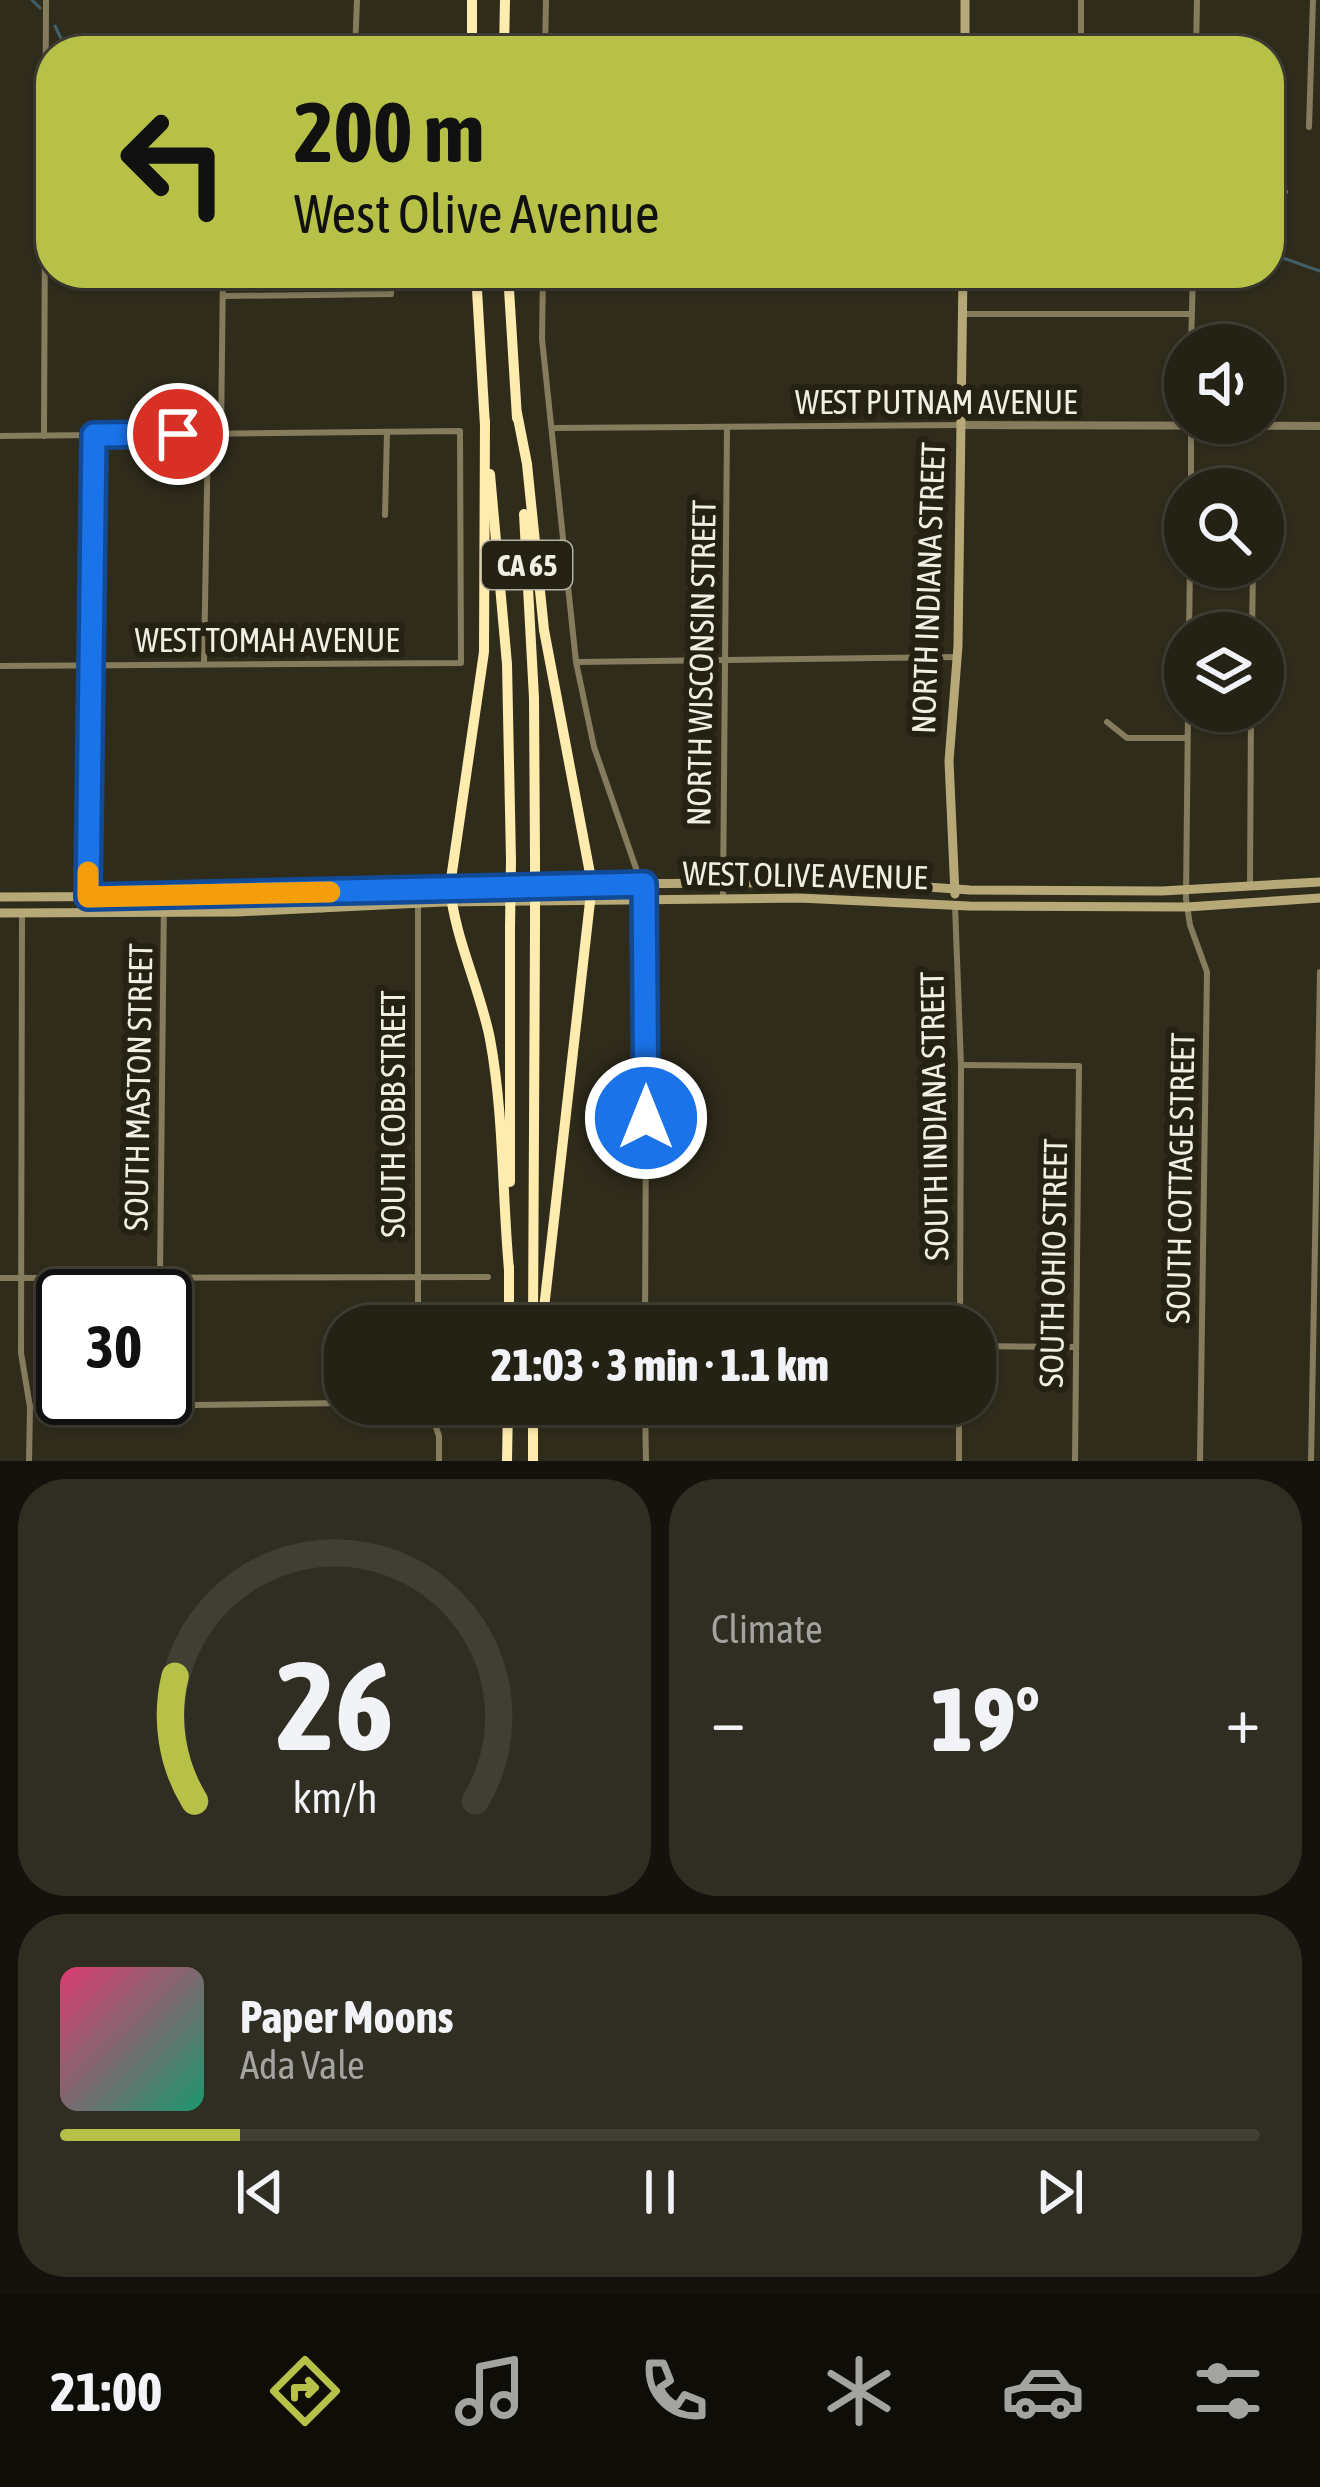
<!DOCTYPE html>
<html lang="en">
<head>
<meta charset="utf-8">
<style>
	body { margin:0; font-family:"Asap Condensed",sans-serif; background:#302e22; color:#f1f3f6; height:100vh; display:flex; flex-direction:column; font-size:45px; white-space:nowrap }
	* { box-sizing:border-box; margin:0 }
	p { font-size:39px; color:#a3a3a0 }
	.icon { flex:none; width:66px; height:66px; fill:none; stroke:currentColor; stroke-width:2; stroke-linecap:round; stroke-linejoin:round }
	.map { position:relative; height:1461px; overflow:hidden }
	.side { display:flex; flex-direction:column; gap:18px; padding:18px; background:#14120c; flex:1 }
	.side>* { flex:none }
	.top-card { position:absolute; left:36px; top:36px; width:1248px; height:252px; border-radius:48px; box-shadow:0 3px 9px #0004,0 0 0 3px #413e34; background:#b7c148; color:#111; overflow:hidden }
	.fabs { position:absolute; left:1164px; top:324px; display:grid; gap:24px }
	.fabs a { display:grid; place-items:center; width:120px; height:120px; border-radius:50%; background:#242115; box-shadow:0 3px 9px #0004,0 0 0 3px #413e34; font-size:60px }
	.speed { position:absolute; left:36px; top:1269px; display:flex; gap:24px; font-size:60px; font-weight:700; text-align:center }
	.speed>* { display:grid; place-content:center; width:156px; height:156px; border-radius:50%; background:#242115; box-shadow:0 3px 9px #0004,0 0 0 3px #413e34; line-height:1 }
	.speed .limit { border:6px solid #111; border-radius:18px; background:#fff; color:#111 }
	.pin { position:absolute; display:grid; place-items:center; width:102px; height:102px; color:#fff; margin:-51px; border:6px solid #fff; border-radius:50%; box-shadow:0 3px 12px #0007 }
	.me { position:absolute; width:132px; margin:-66px; rotate:0deg; stroke-linejoin:round; filter:drop-shadow(0 0 9px #0008) }
	.turn { display:flex; align-items:center; gap:42px; height:252px; padding:0 60px; font-size:54px }
	.turn .icon { width:156px; height:156px; stroke-width:2.5 }
	.turn b { display:block; font-size:84px; line-height:102px }
	.big { font-size:90px; font-weight:800; line-height:1.1 }
	.side .widget { flex:1; display:flex; flex-direction:column; justify-content:center; gap:18px; min-width:0; padding:0 42px; border-radius:48px; background:#302e22 }
	.side .dial { align-items:center; gap:0 }
	.dial svg { height:312px; overflow:visible; fill:none; stroke:#413e34; stroke-width:7; stroke-linecap:round; text-anchor:middle }
	.dial text { fill:#f1f3f6; stroke:none }
	.song { display:flex; align-items:center; gap:36px }
	.cover { width:144px; height:144px; border-radius:18px; background:linear-gradient(135deg,hsl(340 70% 55%),hsl(160 70% 35%)) }
	.played { height:12px; border-radius:6px; background:linear-gradient(90deg,#b7c148 15%,#413e34 15%) }
	.keys { display:flex; justify-content:space-around; direction:ltr }
	.heat { display:flex; justify-content:space-between; align-items:center; font-size:66px; direction:ltr }
	.side .tiles { flex:1; display:grid; gap:18px; grid-template-columns:1fr 1fr }
	.widget:last-child { grid-column:span 2 }
	.trip { position:absolute; left:324px; top:1305px; width:672px; height:120px; border-radius:48px; background:#242115; box-shadow:0 3px 9px #0004,0 0 0 3px #413e34; font-weight:800; line-height:120px; text-align:center }
	.tabs { display:flex; height:192px; justify-content:space-around; align-items:center; background:#0e0d08; color:#a3a3a0 }
	.tabs .icon { width:84px; height:84px }
	.tabs .selected { color:#b7c148 }
	.tabs b { font-size:54px; color:#f1f3f6 }
	.map>svg:first-child { display:block }
</style>
</head>
<body>
<div class="map">
<svg width="1320" height="1461" viewBox="0 0 1320 1461">
	<rect width="100%" height="100%" fill="#302c1c"/>
	<g fill="none" stroke-linecap="round" stroke-linejoin="round">
		<!-- stream -->
		<g stroke="#40606a" stroke-width="3">
			<path d="M32 0 40 8"/>
			<path d="M55 26 67 51"/>
			<path d="M1269 253 1320 271"/>
		</g>
		<!-- minor -->
		<g stroke="#857c5d" stroke-width="6">
			<path d="M1081 0V51"/>
			<path d="M355 51 357 0"/>
			<path d="M545 51 546 0"/>
			<path d="M1196 51 1197 0"/>
			<path d="M1309 127 1313 0"/>
			<path d="M1269 184 1285 192"/>
			<path d="M543 273 542 339 576 662 594 747 647 900 645 1326"/>
			<path d="M223 296 391 294 392 273"/>
			<path d="M962 314H1191"/>
			<path d="M1191 345 1193 273"/>
			<path d="M552 428 961 425"/>
			<path d="M221 432 223 273"/>
			<path d="M0 436 460 431 461 663 0 666"/>
			<path d="M44 436 46 0"/>
			<path d="M1191 489V427"/>
			<path d="M385 515 387 432"/>
			<path d="M1189 633 1190 567"/>
			<path d="M1252 633 1253 567"/>
			<path d="M577 662 957 657"/>
			<path d="M204 663 208 433"/>
			<path d="M1188 711 1186 899 1190 925 1207 972 1200 1461"/>
			<path d="M1107 722 1127 738H1187"/>
			<path d="M1250 885 1251 711"/>
			<path d="M723 899 727 427"/>
			<path d="M955 905 961 1065 960 1326"/>
			<path d="M88 912 95 436"/>
			<path d="M22 913 21 1353 30 1407 29 1461"/>
			<path d="M961 1065 1079 1066 1075 1461"/>
			<path d="M160 1277 164 897"/>
			<path d="M0 1278 488 1277"/>
			<path d="M418 1326V902"/>
			<path d="M975 1346 1076 1347"/>
			<path d="M428 1404 439 1436V1461"/>
			<path d="M645 1404 646 1461"/>
			<path d="M30 1407 345 1403"/>
			<path d="M959 1461V1404"/>
			<path d="M1311 1461 1320 972"/>
		</g>
		<!-- tertiary -->
		<path stroke="#857c5d" stroke-width="8" d="M961 425 1320 426"/>
		<!-- secondary -->
		<g stroke="#b7a977" stroke-width="9">
			<path d="M965 51V0"/>
			<path d="M955 894 949 761 958 646 963 273"/>
			<path d="M0 897 241 896 492 885 856 882 970 890 1162 891 1320 882"/>
			<path d="M322 908 331 900 357 896 360 890"/>
			<path d="M0 913 237 912 443 902 799 898 969 906 1187 907 1320 898"/>
		</g>
		<!-- motorway -->
		<g stroke="#feebae" stroke-width="10">
			<path d="M472 51V0"/>
			<path d="M504 51 505 0"/>
			<path d="M476 273 485 426"/>
			<path d="M508 273 517 418"/>
			<path d="M517 413 527 464 544 630 592 884 542 1326"/>
			<path d="M485 421 484 652 450 886C454 937 480 988 490 1039 504 1115 502 1193 509 1270"/>
			<path d="M490 474 507 664 511 860"/>
			<path d="M524 514 534 698 535 858"/>
			<path d="M510 1182V928"/>
			<path d="M509 1326V1267"/>
			<path d="M533 1326 535 928"/>
			<path d="M533 1404V1461"/>
			<path d="M507 1461 508 1404"/>
		</g>
		<!-- motorway-bridge -->
		<g stroke="#feebae" stroke-width="10">
			<path d="M510 928 511 860"/>
			<path d="M535 928V858"/>
		</g>
	</g>
	<g fill="none" stroke-linecap="round" stroke-linejoin="round">
		<!-- route casing -->
		<g stroke="#114b97" stroke-width="30">
			<path id="route" d="M178 434 94 435 88 897 644 884 646 1118"/>
		</g>
		<!-- route -->
		<use href="#route" stroke="#1a73e8" stroke-width="21"/>
		<!-- slow -->
		<path stroke="#f59e0b" stroke-width="21" d="M88 872V897L330 892"/>
	</g>
	<g text-anchor="middle" dominant-baseline="central" stroke-width="12" stroke-linejoin="round" paint-order="stroke">
		<!-- shield labels -->
		<rect fill="#262213" stroke="#b4b1a5" stroke-width="3" x="482" y="541" width="90" height="48" rx="9"/>
		<g font-size="30" font-weight="bold" fill="#f1eee4">
			<text x="527" y="565">CA 65</text>
		</g>
		<!-- street labels -->
		<g font-size="33" fill="#f1eee4" stroke="#262213">
			<text x="936" y="402">WEST PUTNAM AVENUE</text>
			<text transform="translate(928 588) rotate(-88)">NORTH INDIANA STREET</text>
			<text x="267" y="640">WEST TOMAH AVENUE</text>
			<text transform="translate(701 663) rotate(-89)">NORTH WISCONSIN STREET</text>
			<text transform="translate(805 875) rotate(1)">WEST OLIVE AVENUE</text>
			<text transform="translate(138 1087) rotate(-89)">SOUTH MASTON STREET</text>
			<text transform="translate(393 1114) rotate(-90)">SOUTH COBB STREET</text>
			<text transform="translate(934 1116) rotate(-91)">SOUTH INDIANA STREET</text>
			<text transform="translate(1180 1178) rotate(-89)">SOUTH COTTAGE STREET</text>
			<text transform="translate(1053 1263) rotate(-89)">SOUTH OHIO STREET</text>
		</g>
	</g>
</svg>
<div class="fabs">
<a><svg class="icon" aria-label="sound" viewBox="0 0 24 24"><path d="M4 9h4l5-4v14l-5-4H4zM17 9q2 3 0 6"/></svg></a>
<a><svg class="icon" aria-label="search" viewBox="0 0 24 24"><circle cx="10" cy="10" r="6"/><path d="M15 15l6 6"/></svg></a>
<a><svg class="icon" aria-label="layers" viewBox="0 0 24 24"><path d="M12 4l9 5-9 5-9-5zM3 14l9 5 9-5"/></svg></a>
</div>
<div class="speed"><div class="limit">30</div></div>
<div class="pin" style="left:178px;top:434px;background:#d93025"><svg class="icon" aria-label="arrive" viewBox="0 0 24 24"><path d="M6 21V4h12l-3 4 3 4H6"/></svg></div>
<svg class="me" style="left:646px;top:1118px" viewBox="-20 -20 40 40"><circle r="17" fill="#1a73e8" stroke="#fff" stroke-width="3"/><path d="M0-11L8 9 0 5-8 9z" fill="#fff"/></svg>
<div class="trip">21:03 · 3 min · 1.1 km</div>
<div class="top-card">
<div class="turn"><svg class="icon" aria-label="left" viewBox="0 0 24 24"><path d="M17 20v-9H6M10 6l-5 5 5 5"/></svg><div><b>200 m</b>West Olive Avenue</div></div>
</div>
</div>
<section class="side">
<div class="tiles">
<div class="widget dial"><svg viewBox="0 0 100 80">
<path d="M14 69A42 42 0 1 1 86 69"/>
<path d="M14 69A42 42 0 0 1 9 37" stroke="#b7c148"/>
<text x="50" y="56" font-size="32" font-weight="700">26</text>
<text x="50" y="72" font-size="11">km/h</text>
</svg></div>
<div class="widget"><p>Climate</p>
<div class="heat"><a>−</a><b class="big">19°</b><a>+</a></div>
</div>
<div class="widget">
<div class="song"><i class="cover"></i><div><b>Paper Moons</b><p>Ada Vale</p></div></div>
<div class="played"></div>
<div class="keys"><svg class="icon" aria-label="previous" viewBox="0 0 24 24"><path d="M18 5L8 12l10 7zM5 5v14"/></svg><svg class="icon" aria-label="pause" viewBox="0 0 24 24"><path d="M8 5v14M16 5v14"/></svg><svg class="icon" aria-label="next" viewBox="0 0 24 24"><path d="M6 5l10 7-10 7zM19 5v14"/></svg></div>
</div>
</div>
</section>
<nav class="tabs">
<b>21:00</b>
<svg class="icon selected" aria-label="directions" viewBox="0 0 24 24"><path d="M12 3l9 9-9 9-9-9zM9 14v-3h6M13 9l2 2-2 2"/></svg>
<svg class="icon" aria-label="music" viewBox="0 0 24 24"><path d="M9 18V5l10-2v13"/><circle cx="6" cy="18" r="3"/><circle cx="16" cy="16" r="3"/></svg>
<svg class="icon" aria-label="phone" viewBox="0 0 24 24"><path d="M5 4h4l2 5-3 2q2 4 5 5l2-3 5 2v4C11 20 4 13 5 4z"/></svg>
<svg class="icon" aria-label="climate" viewBox="0 0 24 24"><path d="M12 3v18M4 7l16 10M4 17L20 7"/></svg>
<svg class="icon" aria-label="car" viewBox="0 0 24 24"><path d="M5 17H2v-5l4-1 3-4h7l3 4 3 1v5h-3M9 17h6M6 11h13"/><circle cx="7" cy="17" r="2"/><circle cx="17" cy="17" r="2"/></svg>
<svg class="icon" aria-label="filters" viewBox="0 0 24 24"><path d="M4 7h16M4 17h16"/><circle cx="9" cy="7" r="2"/><circle cx="15" cy="17" r="2"/></svg>
</nav>
</body>
</html>
